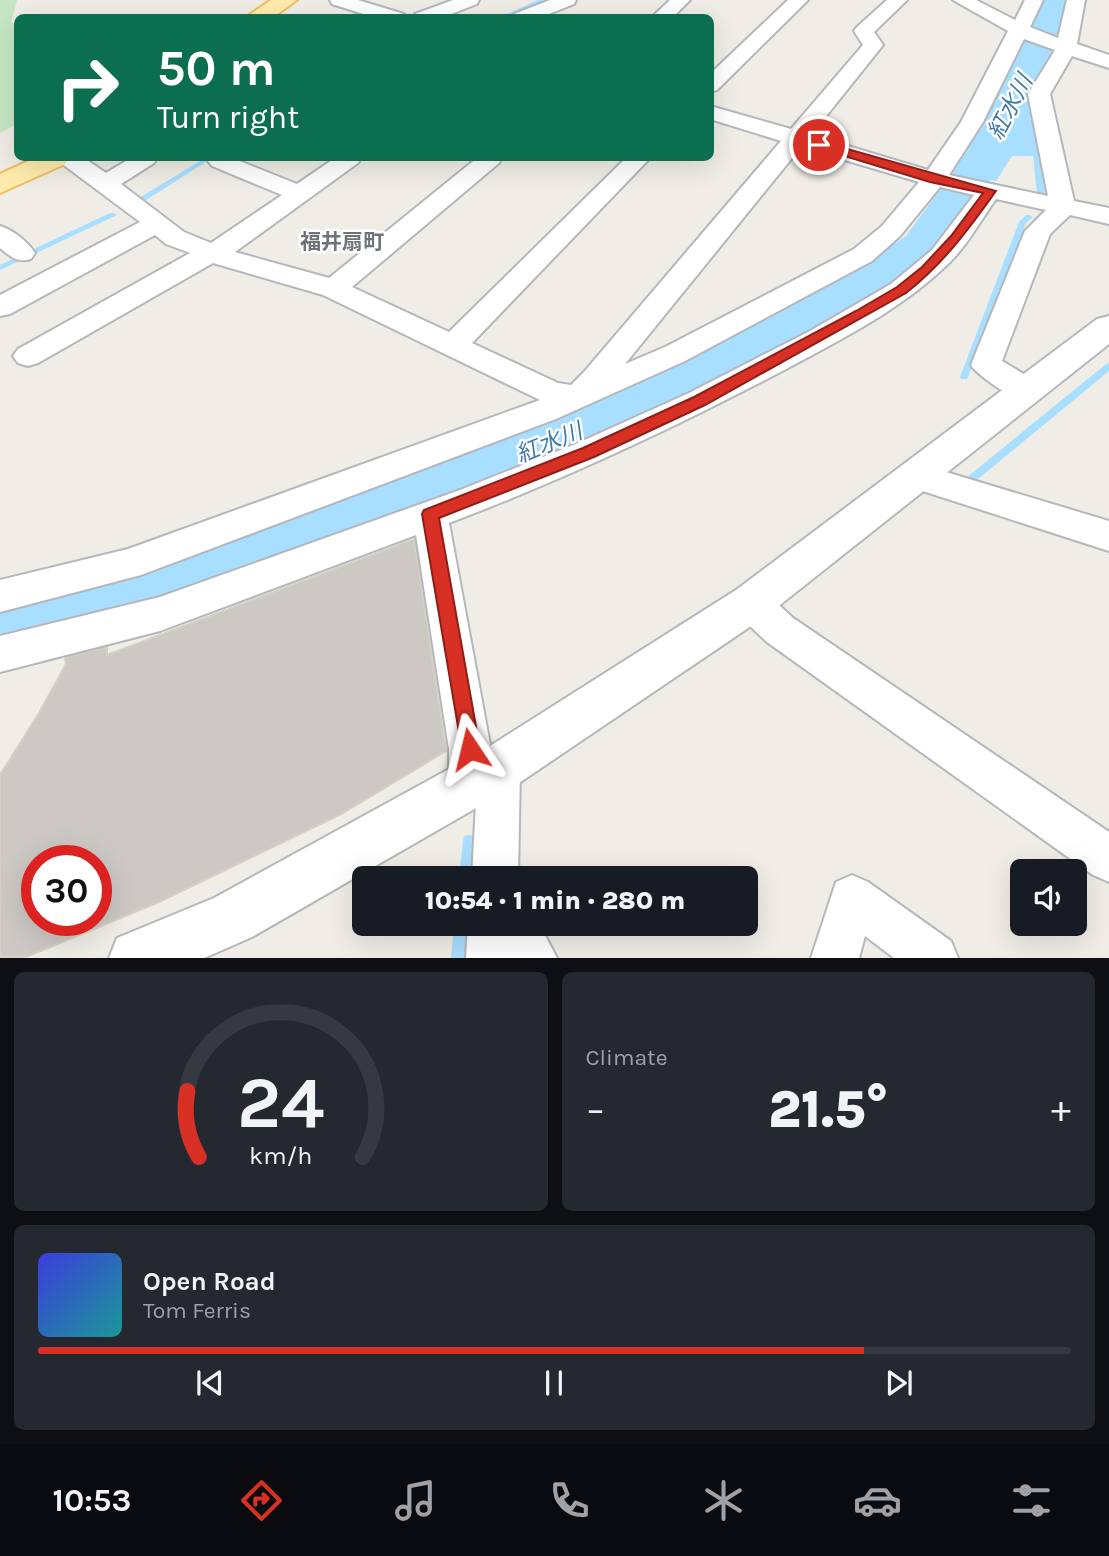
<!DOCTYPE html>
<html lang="en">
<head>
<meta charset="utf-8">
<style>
	body { margin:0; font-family:Karla,"Noto Sans JP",sans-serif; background:#242831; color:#f1f3f6; height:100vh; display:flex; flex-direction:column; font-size:26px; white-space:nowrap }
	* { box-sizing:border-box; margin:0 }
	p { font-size:23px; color:#9ea1a6 }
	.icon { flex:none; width:38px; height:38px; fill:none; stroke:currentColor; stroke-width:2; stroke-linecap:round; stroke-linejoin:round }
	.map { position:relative; height:958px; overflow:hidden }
	.details { display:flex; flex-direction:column; gap:14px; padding:14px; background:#0d0f14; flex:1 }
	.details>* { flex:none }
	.hud { position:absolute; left:14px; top:14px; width:700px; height:147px; border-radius:10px; box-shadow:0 7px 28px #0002; background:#0b6e4f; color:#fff; overflow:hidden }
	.buttons { position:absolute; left:1010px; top:859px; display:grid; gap:14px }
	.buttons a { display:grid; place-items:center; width:77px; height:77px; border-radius:10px; background:#171b24; box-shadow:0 7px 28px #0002; font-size:35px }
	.speed { position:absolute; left:21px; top:845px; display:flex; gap:14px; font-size:35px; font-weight:700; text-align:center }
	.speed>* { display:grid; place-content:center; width:91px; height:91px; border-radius:50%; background:#171b24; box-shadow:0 7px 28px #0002; line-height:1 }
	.speed .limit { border:10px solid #d22; background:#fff; color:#111 }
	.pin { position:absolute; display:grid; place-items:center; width:60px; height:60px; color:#fff; margin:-30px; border:4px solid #fff; border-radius:50%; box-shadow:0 2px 7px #0007 }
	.me { position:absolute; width:77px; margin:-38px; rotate:350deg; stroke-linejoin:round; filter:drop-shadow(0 0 5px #0008) }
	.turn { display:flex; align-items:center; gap:24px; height:147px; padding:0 28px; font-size:32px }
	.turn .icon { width:91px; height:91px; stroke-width:2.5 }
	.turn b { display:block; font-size:49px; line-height:60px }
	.big { font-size:52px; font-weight:800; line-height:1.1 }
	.details .tile { flex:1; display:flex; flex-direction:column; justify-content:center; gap:10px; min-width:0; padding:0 24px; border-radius:10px; background:#242831 }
	.details .dial { align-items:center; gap:0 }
	.dial svg { height:182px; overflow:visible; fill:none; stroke:#363941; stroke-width:7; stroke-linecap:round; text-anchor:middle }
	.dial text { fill:#f1f3f6; stroke:none }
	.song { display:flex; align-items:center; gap:21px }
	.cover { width:84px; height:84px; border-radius:10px; background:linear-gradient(135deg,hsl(240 70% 55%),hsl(180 70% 35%)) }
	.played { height:7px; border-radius:4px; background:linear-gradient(90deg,#d93025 80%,#363941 80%) }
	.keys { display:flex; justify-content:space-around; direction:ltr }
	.heat { display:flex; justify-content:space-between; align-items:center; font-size:38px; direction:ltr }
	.details .tiles { flex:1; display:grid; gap:14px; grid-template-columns:1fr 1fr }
	.tile:last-child { grid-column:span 2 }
	.trip { position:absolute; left:352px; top:866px; width:406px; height:70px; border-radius:10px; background:#171b24; box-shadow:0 7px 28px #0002; font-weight:800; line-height:70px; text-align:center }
	.tab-bar { display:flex; height:112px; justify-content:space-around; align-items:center; background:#090b0e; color:#9ea1a6 }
	.tab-bar .icon { width:49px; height:49px }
	.tab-bar .active { color:#d93025 }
	.tab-bar b { font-size:32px; color:#f1f3f6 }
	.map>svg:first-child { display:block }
</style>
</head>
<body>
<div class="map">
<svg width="1109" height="958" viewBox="0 0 1109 958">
	<rect width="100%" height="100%" fill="#f0ede6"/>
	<!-- green -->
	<path fill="#c6e7c3" d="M0 0H17L11 23 17 24 18 123 0 133Z"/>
	<!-- water -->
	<path fill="#a8deff" d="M1042 0H1071L1063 35 1035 92 1044 156H1012L996 181 962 174 955 168 1037 23Z"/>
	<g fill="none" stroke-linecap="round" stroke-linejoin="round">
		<!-- stream -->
		<g fill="#a8deff" fill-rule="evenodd">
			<path d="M538 0H546L506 18H498Z"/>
			<path d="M1035 144 1038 146 1045 194 1041 196 1037 194 1032 146Z"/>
			<path d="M205 158H212L146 200H143L139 198Z"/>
			<path d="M110 213H113L117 215 0 270V265Z"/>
			<path d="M1026 215H1029L1033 217 1026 223 968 377 967 379H961L960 377 1019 222Z"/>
			<path d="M1109 363V371L972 484H966L964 481 966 478 1106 364Z"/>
			<path d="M469 835 474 836 475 841 472 878H459L463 841 464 836Z"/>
			<path d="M454 924H468L465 958H451Z"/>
		</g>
		<!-- river -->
		<path fill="#a8deff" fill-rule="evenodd" d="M1039 0H1073L1069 20 1044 79 998 169 938 256 892 290 703 397 569 460 185 605 0 655V595L185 549 529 428 665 369 858 268 906 236 958 165 1006 79 1035 20Z"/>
	</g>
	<!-- building -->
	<path fill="#ccc8c3" stroke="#d5cfc4" stroke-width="2" fill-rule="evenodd" d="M414 539 446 751 341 814 159 902 26 957H0V775L39 713 66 664 65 658 107 647V655ZM37 861H96V920H37Z"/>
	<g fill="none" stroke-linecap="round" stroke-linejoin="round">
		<!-- minor casing -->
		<g stroke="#b4b7bb" stroke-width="4">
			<g id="minor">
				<path d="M330 0H358L404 14 406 18H376L332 4Z"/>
				<path d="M453 0H479L477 4 441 18H413L415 14Z"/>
				<path d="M550 0H576L574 4 539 18H512L514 14Z"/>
				<path d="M670 0H690L672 18H651Z"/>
				<path d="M788 0H808L717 90 710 92V74Z"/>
				<path d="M887 0H907L874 32 883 45 811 135 928 170 961 122 1008 31 953 0H976L1015 20 1025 0H1043L1030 27 1058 38 1067 0H1085L1077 44 1109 55V68L1072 56 1050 94 1074 201 1109 208V224L1070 215 1050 234 1002 361 1037 382 1041 390 1037 398C1035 398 1027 401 1025 401 1013 400 977 375 971 365L1025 231 1046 210 996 199C981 220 967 246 948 264 903 308 844 338 788 368 678 426 565 479 449 523L491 750 499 747 514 753 520 768 518 878H472L476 803 470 805 455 799 449 784V749L416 535 160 631 0 672V636L160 597 460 490 578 443 689 393 810 331 891 284 932 250 974 195 940 187 900 236 872 261 685 361 556 419 141 575 0 612V580L128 549 540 400 323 295 213 263 38 363 28 366 18 363 13 356 18 349 190 253 166 244 155 235 10 314 0 316V295L140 222 61 163 58 158H84L106 173 131 158H157L154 163 121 184 184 232 211 243 282 195 212 166 208 161 211 158H232L297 184 335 158H361L358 163 235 252 329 278 477 158H502L499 163 352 287 449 332 626 158H650L472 343 558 383 571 385 584 372 781 141 710 119V106L791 129 863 45 854 31 857 27ZM1024 39 1055 50 1028 94 1048 196 949 175 983 122ZM801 147 919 182 882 226 854 249 665 347 625 364Z"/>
				<path d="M0 226C13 230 27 241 35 253L31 259C17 263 11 257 0 248Z"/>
				<path d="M916 463 1109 521V551L904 485 899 476 904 467Z"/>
				<path d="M751 587 764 591 793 618 1109 832V882L1093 875 767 642 738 615 732 603 738 591Z"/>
				<path d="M852 875 868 882 951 941 958 958H894L865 936 859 958H811L836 882Z"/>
				<path d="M468 924H539L557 958H466Z"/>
			</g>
		</g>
		<!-- tertiary casing -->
		<g stroke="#b4b7bb" stroke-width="4">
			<path id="tertiary" d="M1109 316V344L766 616 516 785 252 937 204 958H109L117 938 214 898 482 751 736 590 1097 319Z"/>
		</g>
		<!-- primary casing -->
		<g stroke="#f1be5e" stroke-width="4">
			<g id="primary">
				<path d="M271 0H297L272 18H245Z"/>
				<path d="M35 158H69L65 164 0 193V174Z"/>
			</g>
		</g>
		<!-- minor -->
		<use href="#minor" fill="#fff" fill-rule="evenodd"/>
		<!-- tertiary -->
		<use href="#tertiary" fill="#fff" fill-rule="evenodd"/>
		<!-- primary -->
		<use href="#primary" fill="#ffecad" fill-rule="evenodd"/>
	</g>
	<!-- route -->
	<path fill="#d93025" stroke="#8d1f18" stroke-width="2" d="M819 141 996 191C969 229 943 264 906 293L705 405 594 457 439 518 480 749 477 756 470 759 463 756 422 514 424 510 583 448 694 397 856 311 897 287 922 267 951 236 983 193 930 182 815 147V142Z"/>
	<g text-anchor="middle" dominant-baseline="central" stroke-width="5" stroke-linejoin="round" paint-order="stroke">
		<!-- far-quarter labels -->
		<g font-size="21" font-weight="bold" fill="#6f7479" stroke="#fff">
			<text x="342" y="242">福井扇町</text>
		</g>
		<!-- water labels -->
		<g font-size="23" font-style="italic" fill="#417aa9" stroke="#fff">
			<text transform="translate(1010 107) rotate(-62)">紅水川</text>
			<text transform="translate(549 443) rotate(-22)">紅水川</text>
		</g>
	</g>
</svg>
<div class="buttons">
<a><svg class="icon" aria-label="sound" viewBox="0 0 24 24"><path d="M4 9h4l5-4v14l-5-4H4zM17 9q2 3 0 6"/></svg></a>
</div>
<div class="speed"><div class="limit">30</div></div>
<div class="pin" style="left:819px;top:145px;background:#d93025"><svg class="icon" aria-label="arrive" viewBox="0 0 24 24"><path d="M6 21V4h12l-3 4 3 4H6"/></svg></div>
<svg class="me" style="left:470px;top:749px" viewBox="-20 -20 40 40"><path d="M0-17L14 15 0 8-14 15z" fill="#d93025" stroke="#fff" stroke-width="4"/></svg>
<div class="trip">10:54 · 1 min · 280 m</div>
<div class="hud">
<div class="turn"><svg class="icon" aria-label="right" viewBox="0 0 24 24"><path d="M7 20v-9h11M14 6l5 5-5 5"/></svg><div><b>50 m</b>Turn right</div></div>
</div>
</div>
<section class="details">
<div class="tiles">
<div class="tile dial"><svg viewBox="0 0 100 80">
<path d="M14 69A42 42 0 1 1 86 69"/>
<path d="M14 69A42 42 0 0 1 9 40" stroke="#d93025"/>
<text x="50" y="56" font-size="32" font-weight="700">24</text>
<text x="50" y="72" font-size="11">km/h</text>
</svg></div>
<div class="tile"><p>Climate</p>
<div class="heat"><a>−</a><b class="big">21.5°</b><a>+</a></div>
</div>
<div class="tile">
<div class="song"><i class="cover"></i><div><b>Open Road</b><p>Tom Ferris</p></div></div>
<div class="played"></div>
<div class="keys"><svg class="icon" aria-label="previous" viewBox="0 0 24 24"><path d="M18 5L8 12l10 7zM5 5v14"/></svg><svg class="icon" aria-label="pause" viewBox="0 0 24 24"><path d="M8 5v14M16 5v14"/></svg><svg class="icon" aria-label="next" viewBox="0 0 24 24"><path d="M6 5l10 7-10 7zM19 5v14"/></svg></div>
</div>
</div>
</section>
<nav class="tab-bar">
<b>10:53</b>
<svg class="icon active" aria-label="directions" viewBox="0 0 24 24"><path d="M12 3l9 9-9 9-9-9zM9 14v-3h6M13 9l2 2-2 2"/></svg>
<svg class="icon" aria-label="music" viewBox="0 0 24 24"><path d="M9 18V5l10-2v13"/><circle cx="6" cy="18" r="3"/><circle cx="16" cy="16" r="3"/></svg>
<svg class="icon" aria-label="phone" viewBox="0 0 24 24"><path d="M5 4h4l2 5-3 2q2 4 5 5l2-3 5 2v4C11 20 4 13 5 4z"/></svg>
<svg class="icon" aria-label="climate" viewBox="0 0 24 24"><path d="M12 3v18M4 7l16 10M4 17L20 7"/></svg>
<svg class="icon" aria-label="car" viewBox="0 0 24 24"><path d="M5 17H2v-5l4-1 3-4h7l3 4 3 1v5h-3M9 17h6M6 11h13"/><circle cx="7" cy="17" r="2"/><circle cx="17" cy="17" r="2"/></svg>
<svg class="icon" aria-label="filters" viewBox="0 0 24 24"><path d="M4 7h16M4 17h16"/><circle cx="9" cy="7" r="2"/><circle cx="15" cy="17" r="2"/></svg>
</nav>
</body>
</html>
